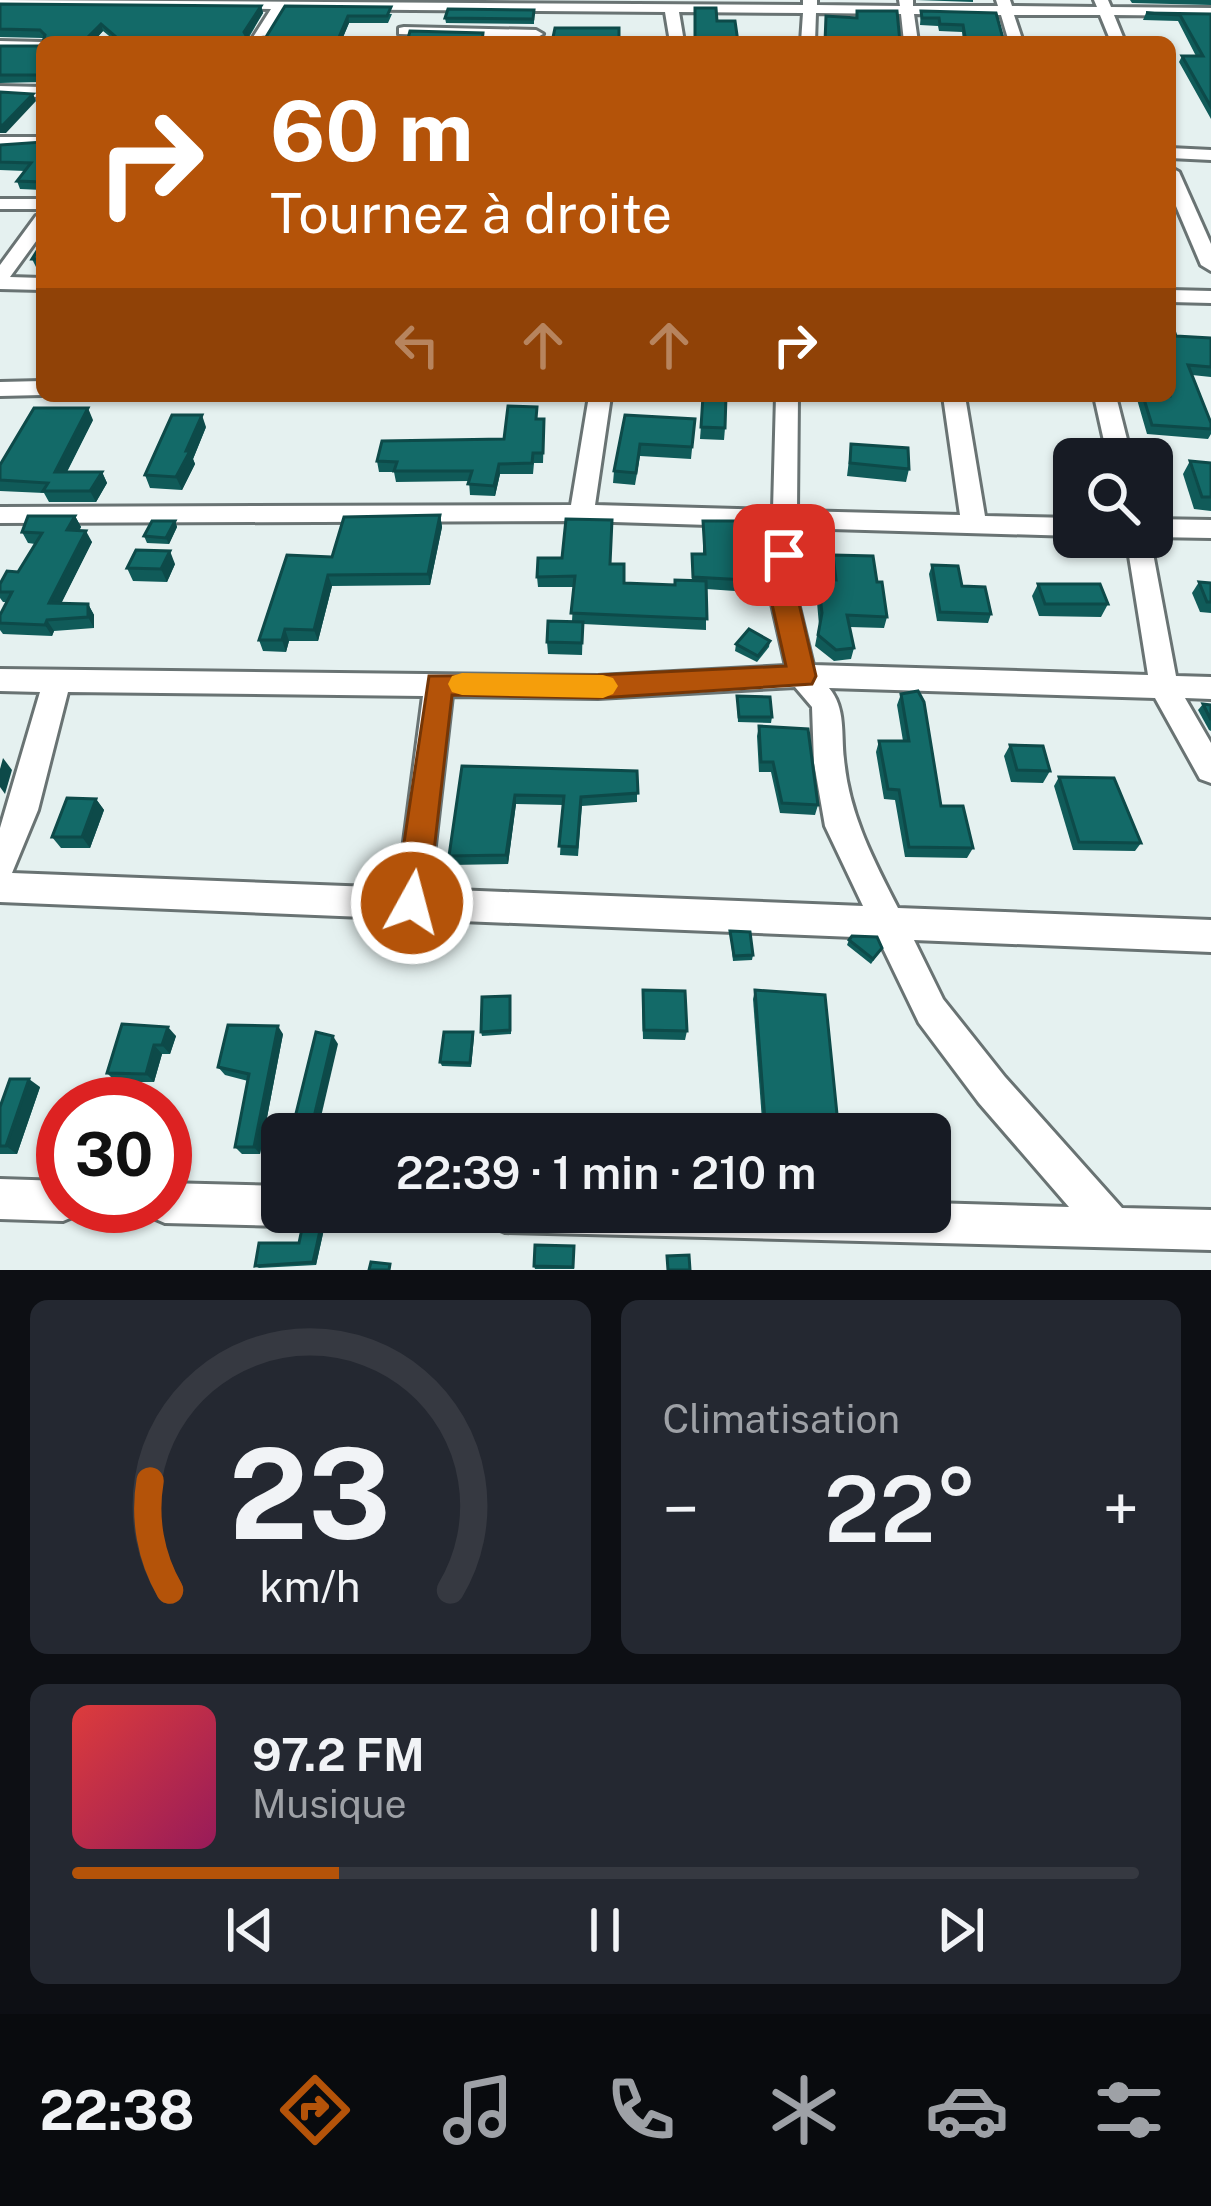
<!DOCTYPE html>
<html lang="fr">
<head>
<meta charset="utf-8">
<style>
	body { margin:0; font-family:"Public Sans",sans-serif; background:#242831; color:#f1f3f6; height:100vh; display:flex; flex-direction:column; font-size:45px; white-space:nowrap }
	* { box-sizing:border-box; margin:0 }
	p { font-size:39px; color:#9ea1a6 }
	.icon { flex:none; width:66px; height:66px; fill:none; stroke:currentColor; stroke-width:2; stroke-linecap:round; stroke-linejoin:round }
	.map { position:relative; height:1270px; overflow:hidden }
	.details { display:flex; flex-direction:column; gap:30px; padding:30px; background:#0d0f14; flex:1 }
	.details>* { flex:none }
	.banner { position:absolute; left:36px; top:36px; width:1140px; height:366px; border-radius:18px; box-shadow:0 3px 9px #0004; background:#b45309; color:#fff; overflow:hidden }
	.fabs { position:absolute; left:1053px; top:438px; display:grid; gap:24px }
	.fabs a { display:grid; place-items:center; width:120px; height:120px; border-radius:18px; background:#171b24; box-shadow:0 3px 9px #0004; font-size:60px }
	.speed { position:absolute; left:36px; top:1077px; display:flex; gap:24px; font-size:60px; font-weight:700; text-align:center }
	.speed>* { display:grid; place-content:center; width:156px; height:156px; border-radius:50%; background:#171b24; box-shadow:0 3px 9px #0004; line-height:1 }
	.speed .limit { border:18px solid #d22; background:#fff; color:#111 }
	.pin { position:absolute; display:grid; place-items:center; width:102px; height:102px; color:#fff; margin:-51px; border-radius:24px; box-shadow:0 6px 18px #0006 }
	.me { position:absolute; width:132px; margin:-66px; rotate:7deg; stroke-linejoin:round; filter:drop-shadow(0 0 9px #0008) }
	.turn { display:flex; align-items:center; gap:42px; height:252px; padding:0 36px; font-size:54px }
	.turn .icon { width:156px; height:156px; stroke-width:2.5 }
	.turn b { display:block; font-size:84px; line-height:102px }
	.lanes { display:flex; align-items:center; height:114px; padding:0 36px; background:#0003; justify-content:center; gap:60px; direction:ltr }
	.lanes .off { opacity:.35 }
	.big { font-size:90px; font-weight:600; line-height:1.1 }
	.details .tile { flex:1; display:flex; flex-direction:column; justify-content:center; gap:18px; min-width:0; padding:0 42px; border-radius:18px; background:#242831 }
	.details .dial { align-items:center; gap:0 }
	.dial svg { height:312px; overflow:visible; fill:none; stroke:#363941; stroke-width:7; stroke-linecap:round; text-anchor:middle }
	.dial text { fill:#f1f3f6; stroke:none }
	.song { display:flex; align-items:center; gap:36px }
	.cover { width:144px; height:144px; border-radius:18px; background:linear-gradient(135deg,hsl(0 70% 55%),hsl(330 70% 35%)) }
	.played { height:12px; border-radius:6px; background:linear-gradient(90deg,#b45309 25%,#363941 25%) }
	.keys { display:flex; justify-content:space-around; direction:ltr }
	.heat { display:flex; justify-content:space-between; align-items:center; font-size:66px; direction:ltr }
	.details .tiles { flex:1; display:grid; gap:30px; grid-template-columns:1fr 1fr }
	.tile:last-child { grid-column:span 2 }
	.trip { position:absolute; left:261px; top:1113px; width:690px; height:120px; border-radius:18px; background:#171b24; box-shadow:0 3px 9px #0004; font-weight:600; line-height:120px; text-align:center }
	.tab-bar { display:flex; height:192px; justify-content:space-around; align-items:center; background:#090b0e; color:#9ea1a6 }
	.tab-bar .icon { width:84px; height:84px }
	.tab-bar .current { color:#b45309 }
	.tab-bar b { font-size:54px; color:#f1f3f6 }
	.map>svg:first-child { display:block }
</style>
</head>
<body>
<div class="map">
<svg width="1211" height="1270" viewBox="0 0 1211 1270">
	<rect width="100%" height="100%" fill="#e5f1f0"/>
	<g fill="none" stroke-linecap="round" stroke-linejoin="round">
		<!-- minor casing -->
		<g stroke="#697373" stroke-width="6">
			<g id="minor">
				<path d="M0 0 803 5V0H817V5L900 6 899 0H913V6H998L996 0H1010L1012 6 1097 7 1094 0H1108L1111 7 1211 8V16L1114 15 1125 42H1111L1100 15H1014L1023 42H1009L1001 15 914 14 918 42H904L901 14 816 13 815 42H801L803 13 679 12 684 42H670L665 12 284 9 264 42H250L271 9 0 7Z"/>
				<path d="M404 27 536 30 543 34 536 38 399 34V28Z"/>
				<path d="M0 41 42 42H43L42 50 0 49Z"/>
				<path d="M0 86 42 87V97L0 96Z"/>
				<rect x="0" y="137" width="42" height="10"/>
				<path d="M1170 148 1211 150V160L1170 158Z"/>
				<path d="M1170 167 1179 172 1211 244V271L1201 265 1170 192Z"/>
				<rect x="0" y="199" width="42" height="10"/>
				<path d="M42 215V233L10 277 42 278V290L0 289V265L36 216Z"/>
				<path d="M1170 290 1211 291V303L1170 302Z"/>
				<path d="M42 381V395L0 396V382Z"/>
				<path d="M589 396H611L595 505 773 510 776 396H798L797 511 960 515 943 396H965L985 516 1074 518V536L797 528 796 595 813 665 1148 675 1126 537H1150L1176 676 1211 677V699L1185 698 1211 743V783L1200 779 1155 698 829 688C846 708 841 734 844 759 849 814 873 859 898 908L1211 920V952L914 940 943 999 1005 1077 1122 1208 1211 1210V1250L505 1232 491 1226 485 1212H930V1203L1069 1207 979 1103 919 1023 878 938 0 902V828L40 692 0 691V669L598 676 786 666 770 595 772 527 582 521 0 523V507L571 505ZM795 687 812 707 814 763 825 826 863 906 430 889 452 696 598 698ZM68 692 423 696 398 888 12 873 38 810Z"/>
				<path d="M1094 396H1116L1132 459H1108Z"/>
				<path d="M1152 519 1211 520V538L1152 537Z"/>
				<path d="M0 1179 63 1181V1206H80L77 1215 63 1221 0 1219Z"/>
				<path d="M165 1183 282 1186V1212H299L296 1220 282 1226 165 1223 151 1217 147 1206H165Z"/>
			</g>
		</g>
		<!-- minor -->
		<use href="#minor" fill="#fff" fill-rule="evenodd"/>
	</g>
	<!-- wall -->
	<g fill="#105b59">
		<path d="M916 0H973V2Z"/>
		<path d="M1130 0H1211V5L1132 3Z"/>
		<path d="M0 4 261 6 263 13 248 39 266 37 285 6 392 14 388 23H349L341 42H112L114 40 103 31 93 42H43V38L0 37Z"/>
		<path d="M534 10V24L446 23 445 18Z"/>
		<path d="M921 11 996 13 1004 42H963L962 32 939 31 938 26 920 25Z"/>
		<path d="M1146 13 1211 14V119L1179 62 1182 56H1196L1178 21 1143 20Z"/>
		<path d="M0 46H42V82L0 83Z"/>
		<path d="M42 142V190L20 189 17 181 25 171 0 170V145Z"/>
		<path d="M32 259H42V272L38 271Z"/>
		<path d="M1176 336 1211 338V377L1192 375 1211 423V434L1208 439 1147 434 1136 396H1170Z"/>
		<path d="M703 396 725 428 724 440 700 439Z"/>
		<path d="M625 415 695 419 691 459 640 456 635 485 613 483 614 471Z"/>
		<path d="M537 419 544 430 543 463H534L533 474H500L495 496 470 495 469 481 396 482 394 472H379L377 461 504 439Z"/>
		<path d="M93 420 67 472H102L107 483 96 502H49L44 493 0 491V465Z"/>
		<path d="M206 427 193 459 195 464 182 490 150 488 145 475Z"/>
		<path d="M851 444 909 469 906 482 847 476Z"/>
		<path d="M1190 461 1211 463V511L1194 509 1183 474Z"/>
		<path d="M440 515 442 527 430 585 332 586 318 641H289L286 652 263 651 259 640 332 557Z"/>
		<path d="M75 516 81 527 79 531 92 542 61 603 88 604 94 615V628L54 631 52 636 3 634 0 630V615L7 602H3L0 598V584L18 572 35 544 28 543 22 532Z"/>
		<path d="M175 521 177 527 169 544 147 543 144 536Z"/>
		<path d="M703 521 766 581 764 593 706 589V630L583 624 582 655 548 654 547 642 572 621 574 587H538L537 577 611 564 624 583 675 585 692 580V554H703Z"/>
		<path d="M833 555 877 582 887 617 884 628 850 627 854 648 851 659 834 661 815 646 819 625 816 591 818 579 832 580 831 566Z"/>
		<path d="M175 564 167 582 133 581 127 568Z"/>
		<path d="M932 565 962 586 991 614 988 623 937 621 929 574Z"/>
		<path d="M1199 582 1211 583V613L1200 612 1192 593Z"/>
		<path d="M1038 584 1108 604 1101 617 1039 616 1032 596Z"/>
		<path d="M770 641 769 647 757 662 735 651 736 644Z"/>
		<path d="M901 694 941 806 973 848 967 858 905 857 895 800 884 799 876 752 879 741H903L897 705Z"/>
		<path d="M737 696 772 717 771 723 738 722Z"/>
		<path d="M1203 704 1211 705V731L1209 730 1198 710Z"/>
		<path d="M759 726 818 805 815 815 780 813 771 772H759L757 736Z"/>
		<path d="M1010 745 1050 771 1043 783 1011 782 1004 756Z"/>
		<path d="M462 766 637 771V802L582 806 578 856 560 855 563 805 516 804 508 864 451 865 449 856Z"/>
		<path d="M1059 777 1141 843 1135 851 1073 850 1054 786Z"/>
		<path d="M96 799 104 810 90 848H61L52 837Z"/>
		<path d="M730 931 753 955 752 960 733 961Z"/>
		<path d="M849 940 882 948 871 964 847 945Z"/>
		<path d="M755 990 839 1134H763L753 999Z"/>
		<path d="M511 1000V1034L482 1036 481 1032Z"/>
		<path d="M642 1000 687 1031 685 1040 643 1039Z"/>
		<path d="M122 1024 176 1036 170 1054H162L154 1082H116L107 1073Z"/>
		<path d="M283 1034 260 1154H242L235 1147 248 1081 225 1075 218 1067Z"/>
		<path d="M474 1037 471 1067 442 1066 440 1062Z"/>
		<path d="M40 1087 17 1154H0V1107Z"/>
		<path d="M324 1229 316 1265 259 1268 255 1266Z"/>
		<path d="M574 1246V1269H535L534 1266Z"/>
	</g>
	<!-- shaded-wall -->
	<g fill="#0d4a49">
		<path d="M261 6 263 13 246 40 244 32Z"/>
		<path d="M348 16 349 23 341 42H337Z"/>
		<path d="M101 24 103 31 93 42H83Z"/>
		<path d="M33 94 36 101 6 133H0V125Z"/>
		<path d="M88 408 93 420 61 483 55 472Z"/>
		<path d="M202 415 206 427 193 459 195 464 182 490 176 477Z"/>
		<path d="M499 464 500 474 495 496 494 486Z"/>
		<path d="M102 472 107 483 96 502 90 491Z"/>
		<path d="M440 515 442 527 430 585 428 574Z"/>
		<path d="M75 516 81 527 73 541 67 530Z"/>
		<path d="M175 521 177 527 169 544 166 538Z"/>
		<path d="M86 531 92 542 56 614 49 603Z"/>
		<path d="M170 551 175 564 167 582 161 569Z"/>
		<path d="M328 575 332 586 318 641 314 630Z"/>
		<path d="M88 604 94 615V628L88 617Z"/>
		<path d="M47 620 54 631 52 636 45 625Z"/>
		<path d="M285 629 289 641 286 652 282 640Z"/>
		<path d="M3 758 12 770 5 794 0 787V769Z"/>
		<path d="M515 795 516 804 508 864 506 855Z"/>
		<path d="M96 799 104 810 90 848 82 837Z"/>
		<path d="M278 1026 283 1034 260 1154 254 1147Z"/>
		<path d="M168 1027 176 1036 170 1054 162 1045Z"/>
		<path d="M333 1036 338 1044 317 1134H310Z"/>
		<path d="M154 1045 162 1054 154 1082 146 1074Z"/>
		<path d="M29 1079 40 1087 17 1154 6 1146Z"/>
		<path d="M321 1226 324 1229 316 1265 313 1262Z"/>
	</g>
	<!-- building -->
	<g fill="#136a68" stroke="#0d4a49" stroke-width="3">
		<path d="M0 4 261 6 244 32 248 39 266 37 285 6 391 7 387 16H348L337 42H112L116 37 101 24 83 42H43L45 35 40 30 0 29Z"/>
		<path d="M695 8H716L717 21H735L738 42H716L695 37Z"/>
		<path d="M448 9 534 10 533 19 445 18Z"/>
		<path d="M857 11H897L900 42H825L826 16 857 18Z"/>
		<path d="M921 11 996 13 1004 42H966L963 25 940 24 939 18H922Z"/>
		<path d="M1146 13 1211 14V107L1182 56H1203L1180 15Z"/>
		<path d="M555 28H619V42H552Z"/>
		<path d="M410 31 483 33 482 42H407Z"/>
		<path d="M1034 38H1092L1094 42H1035Z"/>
		<path d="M0 46H42V80L39 75H0Z"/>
		<path d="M0 92 33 94 3 125H0Z"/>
		<path d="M42 142V182L17 181 31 163 0 162V145Z"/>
		<path d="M42 243V259H32Z"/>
		<path d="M1170 319 1176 336 1211 338V367L1188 365 1211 423V429L1152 425 1143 396H1170Z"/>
		<path d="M703 396H726L725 428 701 427Z"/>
		<path d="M508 406 537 407 536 419H544L543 453H533L532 463 499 464 494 486 468 484 472 471H394L397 462 377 461 382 441 504 439Z"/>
		<path d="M34 408H88L55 472H102L90 491H43L48 483 0 480V465Z"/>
		<path d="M172 415H202L186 451H190L176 477 145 475Z"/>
		<path d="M625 415 695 419 692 447 640 444 636 473 614 471Z"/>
		<path d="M851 444 908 448 909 469 850 463Z"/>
		<path d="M1190 461 1211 463V497H1202Z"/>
		<path d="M440 515 428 574 328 575 314 630 285 629 282 640H259L287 555 332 557 344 517Z"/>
		<path d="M28 516H75L67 530 86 531 49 603 88 604V617L47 620 45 625 0 623V615L12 592H0V584L7 571 18 572 42 533 22 532Z"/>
		<path d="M566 519 612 520 610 564H624V583L675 585V580L706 581 707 619 571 613 575 576 537 577 538 558H562Z"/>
		<path d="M152 521H175L166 538 144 536Z"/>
		<path d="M703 521H752L769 533 766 581 693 577 692 554H705Z"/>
		<path d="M136 550 170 551 161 569 127 568Z"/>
		<path d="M833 555 873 556 877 582H882L887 617 847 615 854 648 836 650 818 635 822 613 818 579 836 580Z"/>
		<path d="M932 565 958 566 962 586 985 587 991 614 940 612Z"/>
		<path d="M1199 582 1211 583V602H1207Z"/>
		<path d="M1038 584H1100L1108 604H1045Z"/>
		<path d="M548 621 583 622 582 643 547 642Z"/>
		<path d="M749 629 770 641 758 656 736 644Z"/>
		<path d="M918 691 924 702 941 806H963L973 848 909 847 899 790 888 789 879 741H909L901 694Z"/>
		<path d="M737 696 770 697 772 717H739Z"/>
		<path d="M1203 704 1211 705V720Z"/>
		<path d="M759 726 808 729 818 805 782 803 773 762H761Z"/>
		<path d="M1010 745 1043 746 1050 771 1017 770Z"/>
		<path d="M462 766 637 771 638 793 581 797 577 847 559 846 564 796 515 795 506 855 449 856Z"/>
		<path d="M1059 777 1114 778 1141 843 1079 842Z"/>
		<path d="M67 798 96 799 82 837H52Z"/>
		<path d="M730 931 750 932 753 955 734 956Z"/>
		<path d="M852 936 877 937 882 948 873 959 849 940Z"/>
		<path d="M643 990 685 991 687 1031 644 1030Z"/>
		<path d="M755 990 825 995 839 1134H766Z"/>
		<path d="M510 996V1030L481 1032 482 997Z"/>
		<path d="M122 1024 168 1027 162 1045H154L146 1074 107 1073Z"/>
		<path d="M228 1025 278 1026 254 1147H235L249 1074 218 1067Z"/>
		<path d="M316 1032 333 1036 310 1134H291Z"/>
		<path d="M444 1032H473L470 1063 440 1062Z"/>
		<path d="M10 1079H29L6 1146H0V1107Z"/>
		<path d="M395 1122 413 1123 412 1134H393Z"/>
		<path d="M303 1224 321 1226 313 1262 255 1266 259 1243H299Z"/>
		<path d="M535 1245 574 1246 573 1267 534 1266Z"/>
		<path d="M689 1255 690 1270H668L667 1256Z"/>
		<path d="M371 1262 390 1264 389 1270H369Z"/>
	</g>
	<!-- route -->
	<path fill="#b45309" stroke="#753606" stroke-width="3" d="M784 546 797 555V595L816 676 812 684 598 698 452 695 428 903 424 914 412 918 400 914 395 903 429 676 598 675 786 666 770 595 771 555Z"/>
	<!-- slow -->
	<path fill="#f59e0b" d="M462 673 603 675 613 678 618 686 613 694 603 698 462 695 452 692 448 684 452 676Z"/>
</svg>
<div class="fabs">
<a><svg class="icon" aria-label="search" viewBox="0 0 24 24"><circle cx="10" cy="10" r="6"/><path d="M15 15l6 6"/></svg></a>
</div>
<div class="speed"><div class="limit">30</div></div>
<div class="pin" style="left:784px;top:555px;background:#d93025"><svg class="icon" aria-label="arrive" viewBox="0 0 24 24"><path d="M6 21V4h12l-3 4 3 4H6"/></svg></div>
<svg class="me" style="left:412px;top:903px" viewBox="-20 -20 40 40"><circle r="17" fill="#b45309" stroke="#fff" stroke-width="3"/><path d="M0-11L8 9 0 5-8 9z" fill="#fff"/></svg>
<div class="trip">22:39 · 1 min · 210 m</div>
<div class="banner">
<div class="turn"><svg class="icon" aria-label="right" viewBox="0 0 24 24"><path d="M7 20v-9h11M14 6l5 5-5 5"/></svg><div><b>60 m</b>Tournez à droite</div></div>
<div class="lanes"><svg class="icon off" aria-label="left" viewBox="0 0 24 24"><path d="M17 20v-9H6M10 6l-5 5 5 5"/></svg><svg class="icon off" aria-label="ahead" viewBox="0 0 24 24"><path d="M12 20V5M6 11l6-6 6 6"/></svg><svg class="icon off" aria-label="ahead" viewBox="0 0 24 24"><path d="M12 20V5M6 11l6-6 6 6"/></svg><svg class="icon" aria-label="right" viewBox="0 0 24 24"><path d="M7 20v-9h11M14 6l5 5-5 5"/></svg></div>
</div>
</div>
<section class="details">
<div class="tiles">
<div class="tile dial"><svg viewBox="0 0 100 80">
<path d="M14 69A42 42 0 1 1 86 69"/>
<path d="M14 69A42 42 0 0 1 9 41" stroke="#b45309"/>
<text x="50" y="56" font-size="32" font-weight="700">23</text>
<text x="50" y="72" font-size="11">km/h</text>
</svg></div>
<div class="tile"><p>Climatisation</p>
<div class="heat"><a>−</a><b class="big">22°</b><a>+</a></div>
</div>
<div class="tile">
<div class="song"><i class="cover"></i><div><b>97.2 FM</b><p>Musique</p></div></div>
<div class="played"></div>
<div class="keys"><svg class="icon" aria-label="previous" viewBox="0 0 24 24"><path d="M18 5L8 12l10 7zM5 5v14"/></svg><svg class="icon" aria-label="pause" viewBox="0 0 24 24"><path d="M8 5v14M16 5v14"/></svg><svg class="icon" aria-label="next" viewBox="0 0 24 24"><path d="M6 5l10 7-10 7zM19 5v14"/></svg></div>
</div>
</div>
</section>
<nav class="tab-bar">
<b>22:38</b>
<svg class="icon current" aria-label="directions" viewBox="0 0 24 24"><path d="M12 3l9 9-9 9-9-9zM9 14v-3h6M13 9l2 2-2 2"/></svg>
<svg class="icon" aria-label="music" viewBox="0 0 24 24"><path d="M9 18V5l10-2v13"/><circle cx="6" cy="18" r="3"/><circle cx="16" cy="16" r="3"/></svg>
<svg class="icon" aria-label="phone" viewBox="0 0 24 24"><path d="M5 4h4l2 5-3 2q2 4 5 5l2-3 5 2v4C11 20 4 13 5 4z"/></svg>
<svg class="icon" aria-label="climate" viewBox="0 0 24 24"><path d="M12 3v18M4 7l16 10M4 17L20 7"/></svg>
<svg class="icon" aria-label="car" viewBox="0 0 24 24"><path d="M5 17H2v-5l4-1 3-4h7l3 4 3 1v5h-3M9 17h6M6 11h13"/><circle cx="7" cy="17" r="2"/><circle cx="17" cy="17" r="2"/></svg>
<svg class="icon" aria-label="filters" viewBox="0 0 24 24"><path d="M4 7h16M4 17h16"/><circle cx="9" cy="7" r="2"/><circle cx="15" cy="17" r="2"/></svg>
</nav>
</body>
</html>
